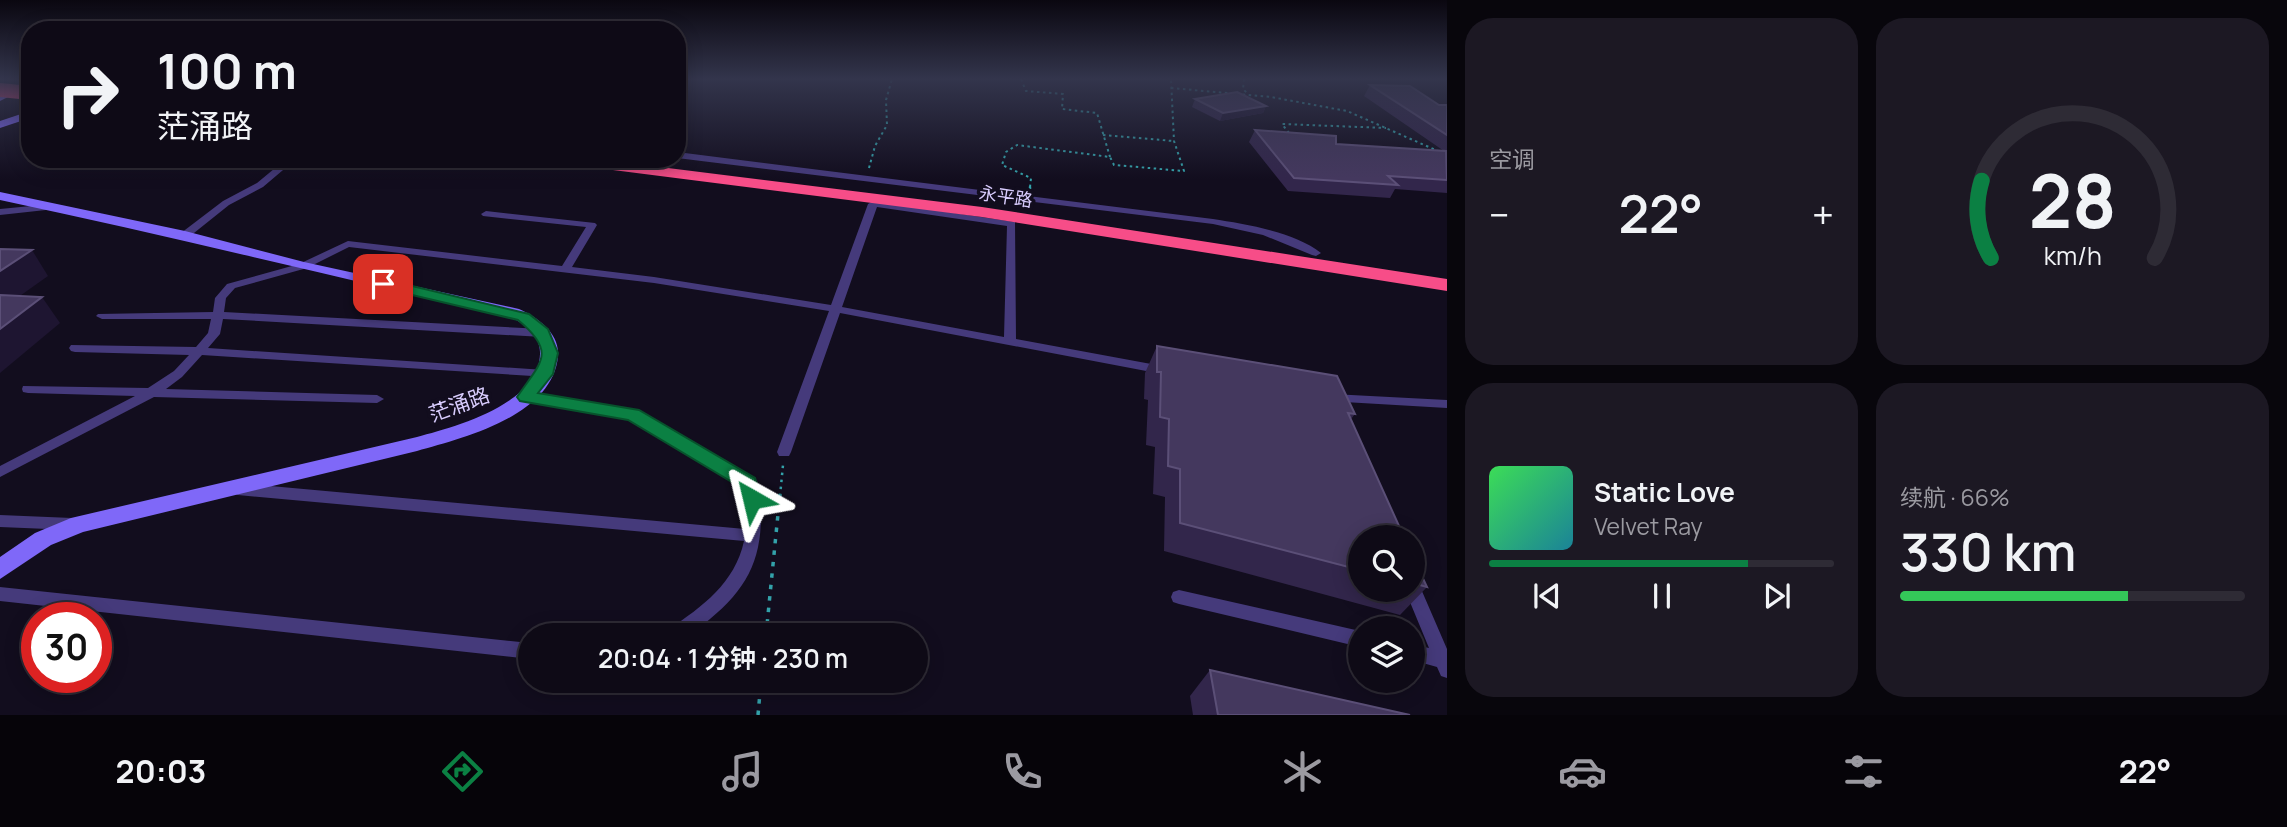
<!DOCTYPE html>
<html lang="zh">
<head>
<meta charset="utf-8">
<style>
	body { margin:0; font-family:Manrope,"Noto Sans SC",sans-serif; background:#1c1823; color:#f1f3f6; height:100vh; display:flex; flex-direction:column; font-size:26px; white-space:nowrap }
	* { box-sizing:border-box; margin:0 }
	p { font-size:23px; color:#9b9aa1 }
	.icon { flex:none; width:38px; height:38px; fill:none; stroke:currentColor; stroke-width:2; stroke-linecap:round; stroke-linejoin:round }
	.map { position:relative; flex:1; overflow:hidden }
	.drawer { display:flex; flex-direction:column; gap:18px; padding:18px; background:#08060c; width:840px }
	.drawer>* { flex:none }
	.hud { position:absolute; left:21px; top:21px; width:665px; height:147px; border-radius:28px; box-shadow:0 4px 18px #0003,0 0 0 2px #2e2b35; background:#0e0a16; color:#f1f3f6; overflow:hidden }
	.controls { position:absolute; left:1348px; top:525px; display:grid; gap:14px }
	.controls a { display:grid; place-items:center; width:77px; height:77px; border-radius:50%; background:#0e0a16; box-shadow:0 4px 18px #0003,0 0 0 2px #2e2b35; font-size:35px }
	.speed { position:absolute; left:21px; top:602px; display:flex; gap:14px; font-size:35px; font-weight:700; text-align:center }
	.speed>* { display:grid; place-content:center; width:91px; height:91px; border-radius:50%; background:#0e0a16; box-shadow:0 4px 18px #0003,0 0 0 2px #2e2b35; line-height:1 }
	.speed .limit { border:10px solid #d22; background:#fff; color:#111 }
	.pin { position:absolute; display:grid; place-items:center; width:60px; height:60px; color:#fff; margin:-30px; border-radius:14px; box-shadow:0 4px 10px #0006 }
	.me { position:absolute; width:77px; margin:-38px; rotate:323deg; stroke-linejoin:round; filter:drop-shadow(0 0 5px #0008) }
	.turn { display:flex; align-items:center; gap:24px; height:147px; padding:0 21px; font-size:32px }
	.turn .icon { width:91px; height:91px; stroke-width:2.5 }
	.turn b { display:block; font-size:49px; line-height:60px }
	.big { font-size:52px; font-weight:600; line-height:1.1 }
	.drawer .widget { flex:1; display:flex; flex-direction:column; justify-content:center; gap:10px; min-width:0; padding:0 24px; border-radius:28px; background:#1c1823 }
	.drawer .dial { align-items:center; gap:0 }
	.dial svg { height:182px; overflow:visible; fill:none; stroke:#2e2b35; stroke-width:7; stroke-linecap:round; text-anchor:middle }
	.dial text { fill:#f1f3f6; stroke:none }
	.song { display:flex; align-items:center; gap:21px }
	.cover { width:84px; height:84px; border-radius:10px; background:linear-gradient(135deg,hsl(130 70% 55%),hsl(190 70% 35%)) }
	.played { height:7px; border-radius:4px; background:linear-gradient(90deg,#0b8043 75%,#2e2b35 75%) }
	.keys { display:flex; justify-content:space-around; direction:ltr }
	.heat { display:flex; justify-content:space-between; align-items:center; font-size:38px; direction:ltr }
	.charge { height:10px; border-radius:5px; background:linear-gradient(90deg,#34c759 66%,#2e2b35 0) }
	.drawer .tiles { flex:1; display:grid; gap:18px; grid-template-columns:repeat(2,1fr) }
	.trip { position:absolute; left:518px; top:623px; width:410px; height:70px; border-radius:35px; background:#0e0a16; box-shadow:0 4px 18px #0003,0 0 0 2px #2e2b35; font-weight:600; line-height:70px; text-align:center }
	.tabs { display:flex; height:112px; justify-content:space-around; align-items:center; background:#060409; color:#9b9aa1 }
	.tabs .icon { width:49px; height:49px }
	.tabs .active { color:#0b8043 }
	.tabs b { font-size:32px; color:#f1f3f6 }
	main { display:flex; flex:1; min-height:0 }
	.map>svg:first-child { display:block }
</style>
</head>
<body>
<main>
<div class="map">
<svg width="1447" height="715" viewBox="0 0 1447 715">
	<rect width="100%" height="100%" fill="#120d1e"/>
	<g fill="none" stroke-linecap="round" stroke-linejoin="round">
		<!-- path-far2 -->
		<g stroke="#33a2aa" stroke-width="2" stroke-dasharray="2.5 3.5" stroke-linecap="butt">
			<path d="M1021 79 1026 91 1063 94 1062 109 1097 113 1110 157"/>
			<path d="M1244 79 1243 89 1248 94"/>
			<path d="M1171 88 1271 97 1347 111 1447 155"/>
			<path d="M1289 133 1282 124 1386 128"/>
			<path d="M1103 135 1173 141"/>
			<path d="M869 168 875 146 887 125 886 100 892 79"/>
			<path d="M1030 187 1031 178 1002 165 1006 152 1017 145 1110 157 1114 165 1184 171 1174 141 1171 79"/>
		</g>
		<!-- path-far1 -->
		<g stroke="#33a2aa" stroke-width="2.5" stroke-dasharray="2.5 4.5" stroke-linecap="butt">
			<path d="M1030 189V185"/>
			<path d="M780 496 783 465"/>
		</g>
		<!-- path -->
		<g stroke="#33a2aa" stroke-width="3.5" stroke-dasharray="4.5 7" stroke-linecap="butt">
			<path d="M766 635 780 494"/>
			<path d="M758 715 761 681"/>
		</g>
		<!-- street -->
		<g fill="#453a7b" fill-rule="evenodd">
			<path d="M677 152 1213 219C1245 224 1295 232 1321 253L1316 256 1312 255 1263 235 1213 224 677 158Z"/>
			<path d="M286 159H296L263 187 229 205 189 237H181V233L223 201 257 183Z"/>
			<path d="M873 201 1015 222 1016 339 1162 366 1168 370 1162 374 840 313 791 452 789 456H779L777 452 829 311 654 283 349 247 307 268 235 288 226 298 224 312 543 329 549 333 543 337 223 319 220 334 208 348 545 370 549 371 551 374 549 377 202 355 182 377 166 389 377 395 384 399 377 403 154 397 0 477V466L135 396 28 393 23 392 22 389 23 386 148 388 174 371 189 355 75 352 71 351 69 348 71 345 196 347 208 333 211 319H102L96 316 98 314 213 312 215 298 227 284 299 264 348 241 562 266 586 227 483 216 481 214 486 211 595 223 597 225 572 267 654 277 831 305 868 204ZM877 207 1007 226 1004 337 842 307Z"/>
			<path d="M52 204 55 205V209L0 215V209Z"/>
			<path d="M526 393 638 411 754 479C759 490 760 505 761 516 761 562 745 590 710 619 704 624 695 633 688 635 682 637 672 635 666 635L669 629C702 607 735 583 744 541L238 495 233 493 231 489 233 485 238 483 745 529V510L742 486 630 418 521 400 520 397 521 394Z"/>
			<path d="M1332 394 1447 400V408L1327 401 1326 398Z"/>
			<path d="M0 515 72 518 77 520 80 524 77 528 72 530 0 527Z"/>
			<path d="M1412 580 1418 582 1447 649V678L1441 676 1437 667 1412 660V644L1429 648 1405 590H1412Z"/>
			<path d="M0 587 530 643V659L0 601Z"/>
			<path d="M1179 590 1360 631V647L1179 604 1173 602 1171 597 1173 592Z"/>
		</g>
		<!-- secondary -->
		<g fill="#7f68f8" fill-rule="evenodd">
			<path d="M30 79V86L0 101V94Z"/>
			<path d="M30 111V118L0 128V121Z"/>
			<path d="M0 192 185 231 304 262 519 309C537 317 560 333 558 356 553 416 463 438 417 451L83 532 51 545 0 579V557L35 533 71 518 417 437C455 427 539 404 540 354 541 335 524 323 508 316 338 278 170 236 0 200Z"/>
		</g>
		<!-- highway -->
		<path fill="#f74d88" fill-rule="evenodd" d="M551 159H596L982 207 1447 279V291L982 217 558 163Z"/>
		<!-- highway-bridge -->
		<path stroke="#f74d88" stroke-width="14" d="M0 90 30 93"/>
	</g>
	<!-- wall -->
	<g fill="#32264b">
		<path d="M1370 85 1439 105H1447V193L1395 189 1390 198 1288 191 1249 142 1255 130 1336 144 1444 151 1364 96Z"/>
		<path d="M1195 99 1266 106 1263 113 1220 121 1192 107Z"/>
		<path d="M1157 346 1355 414 1351 419 1360 537V590H1412V555L1427 587 1400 615 1164 551 1165 497 1153 494 1155 447 1146 445 1148 400 1144 399 1145 373Z"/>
		<path d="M1210 670 1410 715H1193L1190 696Z"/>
	</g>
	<!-- shaded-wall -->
	<g fill="#1e1531">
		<path d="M1266 106 1263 113 1220 121 1223 113Z"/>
		<path d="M32 250 48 276 0 310V271Z"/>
		<path d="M42 297 60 323 0 373V329Z"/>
	</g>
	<!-- building -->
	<g fill="#44385e" stroke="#5b4f77" stroke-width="2">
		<path d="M1370 85 1410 86 1439 105H1447V135Z"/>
		<path d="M1237 92 1266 106 1223 113 1195 99Z"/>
		<path d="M1255 130 1336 136V144L1446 151 1447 180 1388 176 1398 185 1294 178Z"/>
		<path d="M0 249 32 250 0 271Z"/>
		<path d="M0 295 42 297 0 329Z"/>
		<path d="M1157 346 1337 376 1355 414 1348 413 1404 537H1360V570L1180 523V469L1168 466 1169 419 1160 417 1161 372H1157Z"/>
		<path d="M1412 555 1427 587 1412 583Z"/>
		<path d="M1210 670 1410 715H1218Z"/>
	</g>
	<!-- sky -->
	<linearGradient id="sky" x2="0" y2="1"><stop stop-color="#0a0710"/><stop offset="0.44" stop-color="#33354c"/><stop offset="1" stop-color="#33354c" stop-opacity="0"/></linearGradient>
	<rect width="1447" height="179" fill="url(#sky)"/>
	<!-- route -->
	<path fill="#0b8043" stroke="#07532c" stroke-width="2" d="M383 279 529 314 548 329 558 353 553 374 538 393 639 410 755 478 762 499 759 504H745L740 487 628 420 520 401 517 397C540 363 558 353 518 320L378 287V280Z"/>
	<g text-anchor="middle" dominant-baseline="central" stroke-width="7" stroke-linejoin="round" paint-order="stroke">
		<!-- far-street labels -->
		<g font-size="18" fill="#d8ccfd" stroke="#120d1e">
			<text transform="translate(1006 196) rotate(9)">永平路</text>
		</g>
		<!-- street labels -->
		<g font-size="21" fill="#d8ccfd" stroke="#120d1e">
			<text transform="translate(459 404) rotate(-20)">茫涌路</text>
		</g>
	</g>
</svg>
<div class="controls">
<a><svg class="icon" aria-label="search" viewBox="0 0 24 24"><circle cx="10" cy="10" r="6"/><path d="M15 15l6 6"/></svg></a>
<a><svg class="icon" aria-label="layers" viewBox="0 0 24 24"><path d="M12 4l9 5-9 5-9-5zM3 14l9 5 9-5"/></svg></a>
</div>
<div class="speed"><div class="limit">30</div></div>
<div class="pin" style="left:383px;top:284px;background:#d93025"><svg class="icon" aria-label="arrive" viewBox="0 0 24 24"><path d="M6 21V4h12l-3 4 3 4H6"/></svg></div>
<svg class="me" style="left:752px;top:499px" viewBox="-20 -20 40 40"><path d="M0-17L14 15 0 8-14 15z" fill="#0b8043" stroke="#fff" stroke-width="4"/></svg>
<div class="trip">20:04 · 1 分钟 · 230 m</div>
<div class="hud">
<div class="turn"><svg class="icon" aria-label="right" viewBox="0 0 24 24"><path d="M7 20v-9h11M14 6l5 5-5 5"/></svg><div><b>100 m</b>茫涌路</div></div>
</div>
</div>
<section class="drawer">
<div class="tiles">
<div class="widget"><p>空调</p>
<div class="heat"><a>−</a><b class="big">22°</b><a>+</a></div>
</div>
<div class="widget dial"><svg viewBox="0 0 100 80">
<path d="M14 69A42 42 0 1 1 86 69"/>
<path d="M14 69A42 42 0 0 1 10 35" stroke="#0b8043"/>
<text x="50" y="56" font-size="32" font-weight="700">28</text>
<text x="50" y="72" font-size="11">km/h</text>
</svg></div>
<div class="widget">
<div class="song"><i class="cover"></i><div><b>Static Love</b><p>Velvet Ray</p></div></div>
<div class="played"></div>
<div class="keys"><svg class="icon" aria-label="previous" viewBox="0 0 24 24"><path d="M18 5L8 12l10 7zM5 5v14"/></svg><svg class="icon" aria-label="pause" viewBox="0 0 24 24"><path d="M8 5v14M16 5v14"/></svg><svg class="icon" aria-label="next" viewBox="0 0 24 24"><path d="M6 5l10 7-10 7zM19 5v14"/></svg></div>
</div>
<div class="widget"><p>续航 · 66%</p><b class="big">330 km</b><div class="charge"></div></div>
</div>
</section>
</main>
<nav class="tabs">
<b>20:03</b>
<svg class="icon active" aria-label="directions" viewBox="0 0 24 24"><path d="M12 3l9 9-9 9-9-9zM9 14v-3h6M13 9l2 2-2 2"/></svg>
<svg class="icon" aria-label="music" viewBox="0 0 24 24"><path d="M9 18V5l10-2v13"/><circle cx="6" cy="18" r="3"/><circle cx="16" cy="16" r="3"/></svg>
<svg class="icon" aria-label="phone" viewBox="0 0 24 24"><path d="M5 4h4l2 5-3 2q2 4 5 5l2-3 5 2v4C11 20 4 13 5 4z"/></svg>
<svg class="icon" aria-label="climate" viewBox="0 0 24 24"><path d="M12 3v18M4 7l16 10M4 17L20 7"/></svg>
<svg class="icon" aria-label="car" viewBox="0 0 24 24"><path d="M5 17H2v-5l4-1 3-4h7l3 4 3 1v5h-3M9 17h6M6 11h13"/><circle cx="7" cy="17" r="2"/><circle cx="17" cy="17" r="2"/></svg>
<svg class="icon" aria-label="filters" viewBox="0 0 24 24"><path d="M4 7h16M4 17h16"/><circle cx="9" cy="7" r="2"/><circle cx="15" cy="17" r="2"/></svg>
<b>22°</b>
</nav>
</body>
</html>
